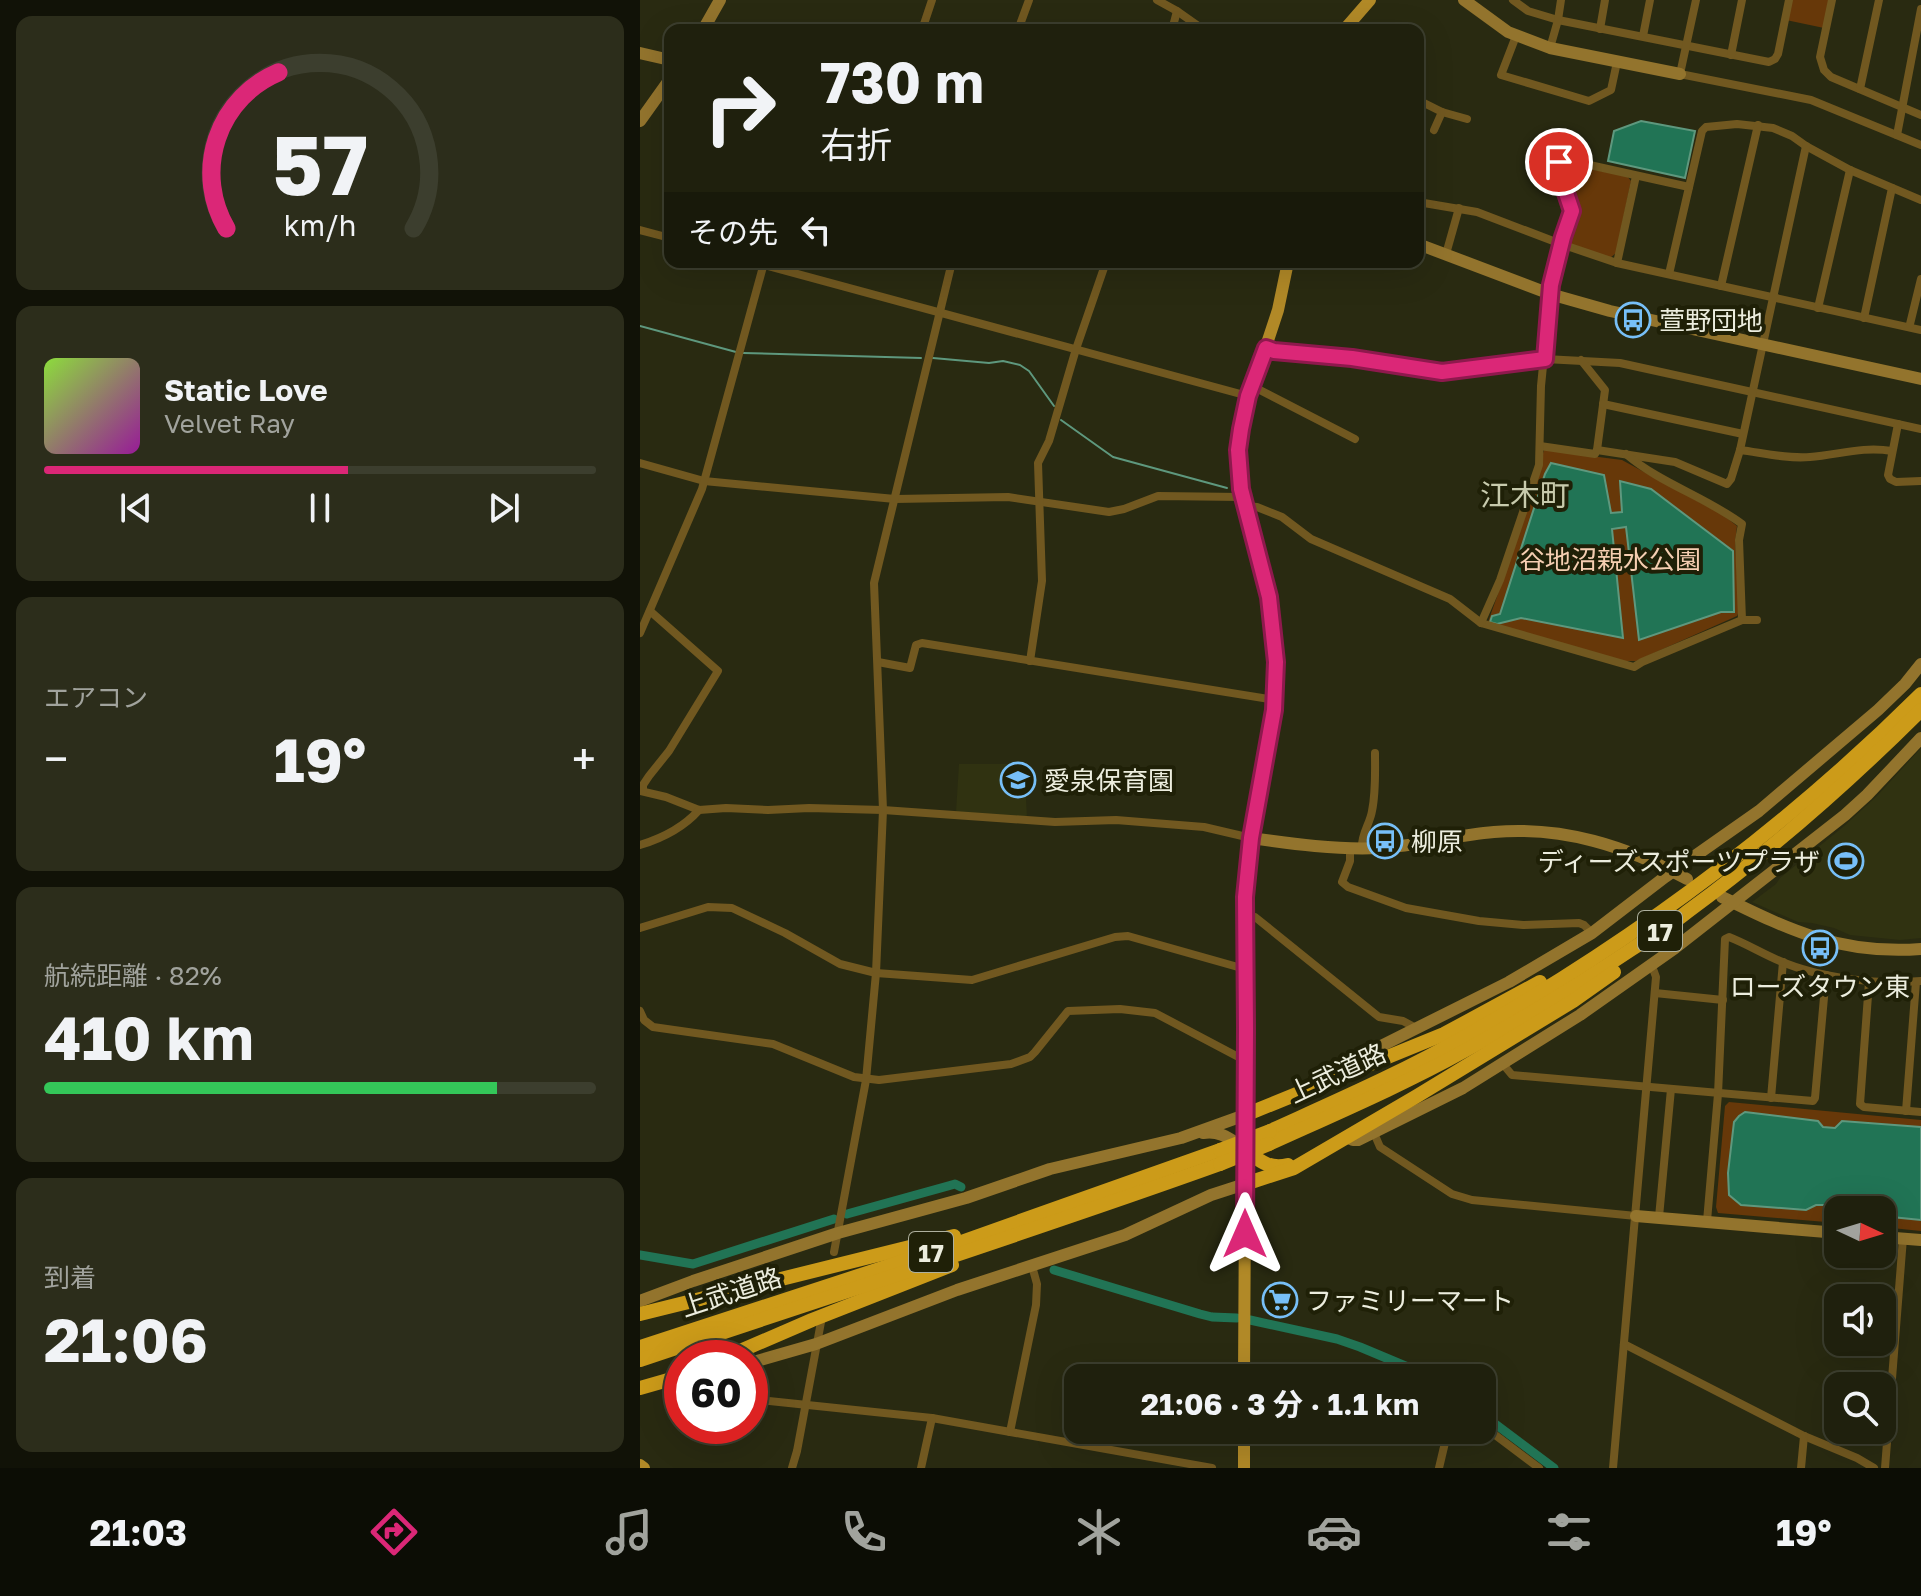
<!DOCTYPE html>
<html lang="ja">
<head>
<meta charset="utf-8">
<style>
	body { margin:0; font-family:"Golos Text","Noto Sans JP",sans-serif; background:#2c2d1b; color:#f1f3f6; height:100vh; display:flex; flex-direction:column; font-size:30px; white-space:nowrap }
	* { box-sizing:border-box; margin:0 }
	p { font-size:26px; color:#a1a39d }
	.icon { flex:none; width:44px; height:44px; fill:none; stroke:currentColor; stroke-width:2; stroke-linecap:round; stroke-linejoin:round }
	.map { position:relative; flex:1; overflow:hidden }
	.side { display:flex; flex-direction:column; gap:16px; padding:16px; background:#111207; width:640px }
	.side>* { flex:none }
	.guide { position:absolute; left:24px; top:24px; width:760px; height:244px; border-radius:16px; box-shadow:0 8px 32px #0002,0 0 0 2px #3c3e2e; background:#1f200d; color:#f1f3f6; overflow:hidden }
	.needle { width:52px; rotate:94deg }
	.tools { position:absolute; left:1184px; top:1196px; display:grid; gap:16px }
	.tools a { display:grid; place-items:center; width:72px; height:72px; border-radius:16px; background:#1f200d; box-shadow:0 8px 32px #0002,0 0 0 2px #3c3e2e; font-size:40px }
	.speed { position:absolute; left:24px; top:1340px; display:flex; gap:16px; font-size:40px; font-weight:700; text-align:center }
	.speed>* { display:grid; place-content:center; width:104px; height:104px; border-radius:50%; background:#1f200d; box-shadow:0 8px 32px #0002,0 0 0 2px #3c3e2e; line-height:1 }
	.speed .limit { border:12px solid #d22; background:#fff; color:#111 }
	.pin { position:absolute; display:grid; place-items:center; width:68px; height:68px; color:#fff; margin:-34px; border:4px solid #fff; border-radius:50%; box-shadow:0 2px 8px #0007 }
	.me { position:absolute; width:88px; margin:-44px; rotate:0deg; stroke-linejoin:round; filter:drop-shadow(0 0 6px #0008) }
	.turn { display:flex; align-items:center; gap:28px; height:168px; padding:0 24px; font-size:36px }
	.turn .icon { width:104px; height:104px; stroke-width:2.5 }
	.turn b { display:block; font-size:56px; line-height:68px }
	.then { display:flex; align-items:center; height:76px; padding:0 24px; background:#0003; gap:16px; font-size:30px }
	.big { font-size:60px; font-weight:700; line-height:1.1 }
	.side .card { flex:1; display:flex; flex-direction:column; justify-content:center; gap:12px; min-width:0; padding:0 28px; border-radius:16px; background:#2c2d1b }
	.side .dial { align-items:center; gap:0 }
	.dial svg { height:208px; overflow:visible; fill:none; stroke:#3c3e2e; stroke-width:7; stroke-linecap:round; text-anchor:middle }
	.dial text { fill:#f1f3f6; stroke:none }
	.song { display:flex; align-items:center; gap:24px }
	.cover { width:96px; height:96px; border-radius:12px; background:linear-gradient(135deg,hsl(90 70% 55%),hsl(300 70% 35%)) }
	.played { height:8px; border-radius:4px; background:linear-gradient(90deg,#db2777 55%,#3c3e2e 55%) }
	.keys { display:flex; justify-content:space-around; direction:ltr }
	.heat { display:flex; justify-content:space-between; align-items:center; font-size:44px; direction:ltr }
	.charge { height:12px; border-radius:6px; background:linear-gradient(90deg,#34c759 82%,#3c3e2e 0) }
	.trip { position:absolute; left:424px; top:1364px; width:432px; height:80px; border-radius:16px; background:#1f200d; box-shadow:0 8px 32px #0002,0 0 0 2px #3c3e2e; font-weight:700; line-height:80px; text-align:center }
	.tab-bar { display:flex; height:128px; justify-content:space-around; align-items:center; background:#0c0d05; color:#a1a39d }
	.tab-bar .icon { width:56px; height:56px }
	.tab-bar .active { color:#db2777 }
	.tab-bar b { font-size:36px; color:#f1f3f6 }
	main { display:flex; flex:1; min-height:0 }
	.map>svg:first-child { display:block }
</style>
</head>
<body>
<main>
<section class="side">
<div class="card dial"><svg viewBox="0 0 100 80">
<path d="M14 69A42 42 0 1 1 86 69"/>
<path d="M14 69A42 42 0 0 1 34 9" stroke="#db2777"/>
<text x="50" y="56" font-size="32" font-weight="700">57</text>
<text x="50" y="72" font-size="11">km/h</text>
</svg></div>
<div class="card">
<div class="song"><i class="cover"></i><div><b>Static Love</b><p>Velvet Ray</p></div></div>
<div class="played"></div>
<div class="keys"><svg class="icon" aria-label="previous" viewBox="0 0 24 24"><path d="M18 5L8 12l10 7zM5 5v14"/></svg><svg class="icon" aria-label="pause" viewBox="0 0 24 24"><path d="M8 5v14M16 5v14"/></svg><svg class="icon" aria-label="next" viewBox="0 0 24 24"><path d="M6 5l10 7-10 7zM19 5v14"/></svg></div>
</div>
<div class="card"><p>エアコン</p>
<div class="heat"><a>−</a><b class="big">19°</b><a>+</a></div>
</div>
<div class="card"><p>航続距離 · 82%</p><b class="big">410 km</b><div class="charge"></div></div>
<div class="card"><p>到着</p><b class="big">21:06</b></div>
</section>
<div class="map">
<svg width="1281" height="1468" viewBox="0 0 1281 1468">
	<rect width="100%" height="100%" fill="#292a11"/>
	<!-- built -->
	<g fill="#303211">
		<path d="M1281 748V938L1260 940 1210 935 1194 928 1172 923 1158 922 1112 902 1136 884 1140 878 1203 827 1237 796Z"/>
		<path d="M319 764H384L387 817 316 812Z"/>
	</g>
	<!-- green -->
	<g fill="#673809">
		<path d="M1151 0H1190L1184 28 1146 20Z"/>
		<path d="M944 168 987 176 991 181 976 253 970 258 927 244 925 240 936 212 926 184 940 186Z"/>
		<path d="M904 450 982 460 1083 515 1097 526 1095 543 1099 611 1097 616 996 661H984L848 622 875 546Z"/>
		<path d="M1089 1102 1281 1120V1231L1242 1227V1210H1198V1223L1078 1213 1076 1207 1085 1106Z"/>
	</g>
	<!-- water -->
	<g fill="#217455" stroke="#5e987e" stroke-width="2">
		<path d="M1001 121 1055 131 1045 178 968 161 974 131Z"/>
		<path d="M911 463 964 475 971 513 982 512 980 481 1011 489 1093 551 1094 612H1081L999 640 986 527 972 529 983 638 881 618 857 624 850 622 852 616 860 614 905 474Z"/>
		<path d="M1105 1112 1178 1121 1183 1127 1195 1128 1202 1121 1281 1127V1220L1242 1216V1210H1198V1212H1195L1187 1205H1176L1166 1210 1101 1205 1089 1195 1088 1173 1094 1122 1099 1116Z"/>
	</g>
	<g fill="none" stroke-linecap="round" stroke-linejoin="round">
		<!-- stream -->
		<g stroke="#5e987e" stroke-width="2">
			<path d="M0 326 96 352"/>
			<path d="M103 353 281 358"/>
			<path d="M293 358 349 363 363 361 380 365 389 371 414 406"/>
			<path d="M421 420 473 457 587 488"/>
		</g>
		<!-- canal -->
		<g stroke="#217455" stroke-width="9">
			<path d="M207 1214 308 1186 315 1184 321 1187"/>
			<path d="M0 1255 53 1264 194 1219"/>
			<path d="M414 1270 560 1314 572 1317 597 1318"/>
			<path d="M610 1320 697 1339 720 1347 794 1378"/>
			<path d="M842 1414 914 1468"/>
		</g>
		<!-- street -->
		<g stroke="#715820" stroke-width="8">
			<path d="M517 0 537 11 564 30"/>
			<path d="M873 0 888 11 918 20 1129 62 1135 59 1138 54 1149 0"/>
			<path d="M1056 0 1040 74 1171 100 1281 145"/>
			<path d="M1192 0 1180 57 1184 70 1191 77 1281 115"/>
			<path d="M960 29 965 0"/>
			<path d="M282 30 292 0"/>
			<path d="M378 30 389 0"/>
			<path d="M532 30 537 11"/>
			<path d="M876 36 861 75 949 101 971 90 977 62"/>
			<path d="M1003 36 1010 0"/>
			<path d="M910 48 918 20 921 0"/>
			<path d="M1091 55 1102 0"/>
			<path d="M1220 89 1239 0"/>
			<path d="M778 100 802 112 827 119"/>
			<path d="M794 130 802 112"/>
			<path d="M1257 135 1281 9"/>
			<path d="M778 202 837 212 921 244 977 263 1281 330"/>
			<path d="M0 230 30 238"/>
			<path d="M806 254 819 208"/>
			<path d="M113 262 608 396"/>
			<path d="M977 263 996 176"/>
			<path d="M1029 274 1062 131 1066 127 1097 124 1133 128 1152 136 1166 146 1210 170 1281 200"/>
			<path d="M1081 286 1118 125"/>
			<path d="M1178 308 1210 170"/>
			<path d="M1224 318 1252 188"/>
			<path d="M1270 324 1281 279"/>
			<path d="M626 348 634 351 712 358 802 372 905 359 980 363 1281 429"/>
			<path d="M941 360 965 390 957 450"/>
			<path d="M612 386 715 439"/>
			<path d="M963 404 1103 434"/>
			<path d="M1258 424 1248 475 1250 479 1256 482 1281 481"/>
			<path d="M900 446 955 454 957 450 1035 462 1087 484 1091 479 1100 450 1166 146"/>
			<path d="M1100 450C1123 453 1147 459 1170 457 1198 455 1222 446 1252 451"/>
			<path d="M986 454C1021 484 1066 497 1102 524L1099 540 1102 620"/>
			<path d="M0 463 64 481 255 499 368 497 469 512 484 509 518 496 602 497"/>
			<path d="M605 506 617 507 642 517 671 539 810 599 841 623 994 667 1002 662 1102 620H1117"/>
			<path d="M841 623 860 580 899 465 901 386 911 285 923 237 932 211 919 172V162L921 160H927L1049 187"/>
			<path d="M0 633 62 489 124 263"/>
			<path d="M390 661 402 581 398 463 409 441 436 349 466 262"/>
			<path d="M238 662 270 668 276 645 282 643 635 700"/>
			<path d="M0 791 26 797 59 810 86 808 128 810 169 808 243 810 415 822 476 820 564 827 611 838"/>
			<path d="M3 791V785L9 776 29 751 78 671 10 611"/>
			<path d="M0 845C23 838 43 828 59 810"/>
			<path d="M710 848V861L702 882 708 887 766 908 839 921 883 925 939 923 944 925 952 933"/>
			<path d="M722 848C721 834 730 824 732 811 736 792 735 772 735 753"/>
			<path d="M605 914 615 917 739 1017 763 1021 776 1028"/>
			<path d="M0 928 68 907 92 908 145 933 200 964 236 973 332 980 475 937 488 936 605 969"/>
			<path d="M1229 982 1220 1104 1224 1107 1281 1112"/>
			<path d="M1015 993 1083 1000"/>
			<path d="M0 1011 4 1020 13 1027 133 1044 214 1077 239 1080 371 1064 390 1057 395 1052 428 1011 480 1009 515 1013 606 1061"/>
			<path d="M862 1063 872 1075 1173 1101 1175 1098 1186 975"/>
			<path d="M1131 1098 1143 962"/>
			<path d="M1266 1111 1276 982"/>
			<path d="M734 1133 740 1147 812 1194 832 1200 996 1216"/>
			<path d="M1019 1217 1031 1089"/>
			<path d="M1067 1221 1078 1094 1085 939 1089 937C1107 944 1123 954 1140 961 1179 978 1239 985 1281 981"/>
			<path d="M194 1252 226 1080 236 973 243 810 234 583 312 262"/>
			<path d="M984 1344 1164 1436 1217 1458 1234 1468"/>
			<path d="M110 1399 292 1418 572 1468"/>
			<path d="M842 1425 899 1468"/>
			<path d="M370 1432 396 1305 397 1284 392 1266"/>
			<path d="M152 1468 157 1451 181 1322"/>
			<path d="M281 1468 292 1418"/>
			<path d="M799 1468 808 1430"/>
			<path d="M973 1468 1016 977 1012 966"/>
			<path d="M1161 1468 1164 1436"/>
			<path d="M1245 1468 1263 1238"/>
		</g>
		<!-- secondary -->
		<g stroke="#93742d" stroke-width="12">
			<path d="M824 0 868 32 910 48 1040 74"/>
			<path d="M63 30 80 0"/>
			<path d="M0 53 30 60"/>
			<path d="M0 121 30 79"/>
			<path d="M778 244 910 294 970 311 1281 379"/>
			<path d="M611 838C653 844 697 850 739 848 778 846 815 835 854 832 923 826 986 846 1047 879"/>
			<path d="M1082 897C1151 931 1202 955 1281 949"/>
			<path d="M682 1083 687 1073 869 982 952 933 1025 877 1119 811 1238 710 1265 684 1281 664"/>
			<path d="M563 1133C580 1130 590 1139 604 1148"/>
			<path d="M706 1137 713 1140H718L823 1088 940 1015 1035 948 1205 815 1227 795 1281 738"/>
			<path d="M996 1216 1198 1233"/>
			<path d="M1242 1237 1281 1240"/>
			<path d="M0 1301 53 1281 198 1233 326 1198 410 1169 541 1138 605 1115"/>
			<path d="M110 1363 176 1344 317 1290 485 1235 571 1195 605 1184"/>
		</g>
		<!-- primary -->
		<g stroke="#b18927" stroke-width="12">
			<path d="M704 30 730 0"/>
			<path d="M604 1378 606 1028 605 897 611 838 634 710 636 662 634 632 629 597 601 489 598 450 604 413 638 310 648 262"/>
			<path d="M0 1465 4 1468"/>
			<path d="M604 1468V1430"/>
		</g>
		<!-- highway -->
		<g stroke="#cc9b19" stroke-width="14">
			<path d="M605 1115 804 1034 900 982"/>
			<path d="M630 1131C696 1101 763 1072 826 1036 992 942 1146 828 1281 694"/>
			<path d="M629 1144C695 1114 763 1085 826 1050 883 1019 938 985 992 949 1010 937 1030 926 1047 912 1130 851 1208 783 1281 710"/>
			<path d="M605 1150C619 1160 629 1170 648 1165"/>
			<path d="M605 1184 654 1168 777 1096 933 1001 974 972"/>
			<path d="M0 1314 314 1236"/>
			<path d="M0 1347 310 1246 580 1150"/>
			<path d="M84 1358 172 1320 312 1265"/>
			<path d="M0 1360C194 1295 388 1233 580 1164"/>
			<path d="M0 1388 42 1376"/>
		</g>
		<!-- highway-bridge -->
		<g stroke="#cc9b19" stroke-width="14">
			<path d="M580 1150 630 1131"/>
			<path d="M580 1164 629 1144"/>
		</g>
	</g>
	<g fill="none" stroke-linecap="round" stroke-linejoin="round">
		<!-- route casing -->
		<g stroke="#8e194d" stroke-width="20">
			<path id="route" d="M605 1234 606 1028 605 897 611 838 634 710 636 662 629 597 601 489 598 450 601 429 608 396 626 348 634 351 712 358 802 372 905 359 911 285 923 237 932 211 919 172V162"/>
		</g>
		<!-- route -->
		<use href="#route" stroke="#db2777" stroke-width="14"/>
	</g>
	<!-- icons -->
	<defs>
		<g id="bus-ring" transform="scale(1.8)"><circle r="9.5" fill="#1f2007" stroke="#77bff7" stroke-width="1.5"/><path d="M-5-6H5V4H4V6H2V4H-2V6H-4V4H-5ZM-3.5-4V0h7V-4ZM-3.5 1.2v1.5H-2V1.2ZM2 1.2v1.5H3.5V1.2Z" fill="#77bff7"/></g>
		<g id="school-ring" transform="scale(1.8)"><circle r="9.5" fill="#1f2007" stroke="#77bff7" stroke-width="1.5"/><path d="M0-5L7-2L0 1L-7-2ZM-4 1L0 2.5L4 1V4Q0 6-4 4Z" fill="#77bff7"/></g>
		<g id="stadium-ring" transform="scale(1.8)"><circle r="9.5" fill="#1f2007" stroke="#77bff7" stroke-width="1.5"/><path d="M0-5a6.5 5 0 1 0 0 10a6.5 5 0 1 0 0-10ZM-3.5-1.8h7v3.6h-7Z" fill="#77bff7"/></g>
		<g id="supermarket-ring" transform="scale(1.8)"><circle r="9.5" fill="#1f2007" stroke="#77bff7" stroke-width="1.5"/><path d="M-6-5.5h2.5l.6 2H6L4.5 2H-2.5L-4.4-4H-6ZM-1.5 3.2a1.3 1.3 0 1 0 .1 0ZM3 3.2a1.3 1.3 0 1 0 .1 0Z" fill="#77bff7"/></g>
	</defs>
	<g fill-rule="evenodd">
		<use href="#bus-ring" x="993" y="320"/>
		<use href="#school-ring" x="378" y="780"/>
		<use href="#bus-ring" x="745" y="841"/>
		<use href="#stadium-ring" x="1206" y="861"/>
		<use href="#bus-ring" x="1180" y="948"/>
		<use href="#supermarket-ring" x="640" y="1300"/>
	</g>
	<g text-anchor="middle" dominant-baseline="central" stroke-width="8" stroke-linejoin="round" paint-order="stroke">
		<!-- shield labels -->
		<g fill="#1f2007" stroke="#aeb09e" stroke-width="2">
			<rect x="998" y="911" width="44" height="40" rx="6"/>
			<rect x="269" y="1232" width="44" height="40" rx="6"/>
		</g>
		<g font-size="24" font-weight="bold" fill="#ecedde">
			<text x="1020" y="931">17</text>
			<text x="291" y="1252">17</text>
		</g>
		<!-- poi labels -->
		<g font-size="26" fill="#ecedde" stroke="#1f2007" text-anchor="start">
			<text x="1019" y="320">萱野団地</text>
			<text x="404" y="780">愛泉保育園</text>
			<text x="771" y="841">柳原</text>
			<text x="1180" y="861" text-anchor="end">ディーズスポーツプラザ</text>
			<text x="1180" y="986" text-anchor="middle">ローズタウン東</text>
			<text x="666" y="1300">ファミリーマート</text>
		</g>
		<!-- park labels -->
		<g font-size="26" fill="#f5ceb1" stroke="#1f2007">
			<text x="970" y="559">谷地沼親水公園</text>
		</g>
		<!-- street labels -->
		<g font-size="26" fill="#ecedde" stroke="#1f2007">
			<text transform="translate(697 1073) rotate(-25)">上武道路</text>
			<text transform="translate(91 1292) rotate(-18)">上武道路</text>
		</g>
		<!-- quarter labels -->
		<g font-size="30" fill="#c7caac" stroke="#1f2007">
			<text x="885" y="495">江木町</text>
		</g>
	</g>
</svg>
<div class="tools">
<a><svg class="needle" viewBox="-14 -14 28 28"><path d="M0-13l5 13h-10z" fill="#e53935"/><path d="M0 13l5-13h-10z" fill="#a1a39d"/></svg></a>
<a><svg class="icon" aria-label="sound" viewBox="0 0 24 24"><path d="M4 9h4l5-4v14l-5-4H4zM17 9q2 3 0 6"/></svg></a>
<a><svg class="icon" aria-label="search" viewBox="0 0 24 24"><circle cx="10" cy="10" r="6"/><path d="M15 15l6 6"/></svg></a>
</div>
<div class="speed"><div class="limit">60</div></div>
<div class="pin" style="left:919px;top:162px;background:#d93025"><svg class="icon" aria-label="arrive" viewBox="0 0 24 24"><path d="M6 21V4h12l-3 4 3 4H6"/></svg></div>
<svg class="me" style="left:605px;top:1234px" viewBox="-20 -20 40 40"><path d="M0-17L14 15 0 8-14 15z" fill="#db2777" stroke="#fff" stroke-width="4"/></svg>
<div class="trip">21:06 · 3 分 · 1.1 km</div>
<div class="guide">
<div class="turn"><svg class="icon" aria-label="right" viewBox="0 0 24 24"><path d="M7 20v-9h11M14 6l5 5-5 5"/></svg><div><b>730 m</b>右折</div></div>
<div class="then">その先<svg class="icon" aria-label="left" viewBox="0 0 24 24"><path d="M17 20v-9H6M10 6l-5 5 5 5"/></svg></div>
</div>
</div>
</main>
<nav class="tab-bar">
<b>21:03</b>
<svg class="icon active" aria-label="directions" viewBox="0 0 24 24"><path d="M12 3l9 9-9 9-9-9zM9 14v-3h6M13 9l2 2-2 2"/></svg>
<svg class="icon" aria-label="music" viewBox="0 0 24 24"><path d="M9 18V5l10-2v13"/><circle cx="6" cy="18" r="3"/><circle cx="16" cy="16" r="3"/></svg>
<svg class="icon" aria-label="phone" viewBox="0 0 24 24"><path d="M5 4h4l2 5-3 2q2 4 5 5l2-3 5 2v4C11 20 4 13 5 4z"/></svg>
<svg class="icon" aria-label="climate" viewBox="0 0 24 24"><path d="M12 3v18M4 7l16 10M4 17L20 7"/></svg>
<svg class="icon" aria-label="car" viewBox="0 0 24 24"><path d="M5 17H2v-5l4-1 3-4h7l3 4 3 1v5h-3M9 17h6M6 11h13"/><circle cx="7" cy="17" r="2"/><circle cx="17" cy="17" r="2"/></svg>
<svg class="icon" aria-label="filters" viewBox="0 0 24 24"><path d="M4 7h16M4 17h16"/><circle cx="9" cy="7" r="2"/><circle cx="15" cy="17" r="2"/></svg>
<b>19°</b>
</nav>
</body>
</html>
